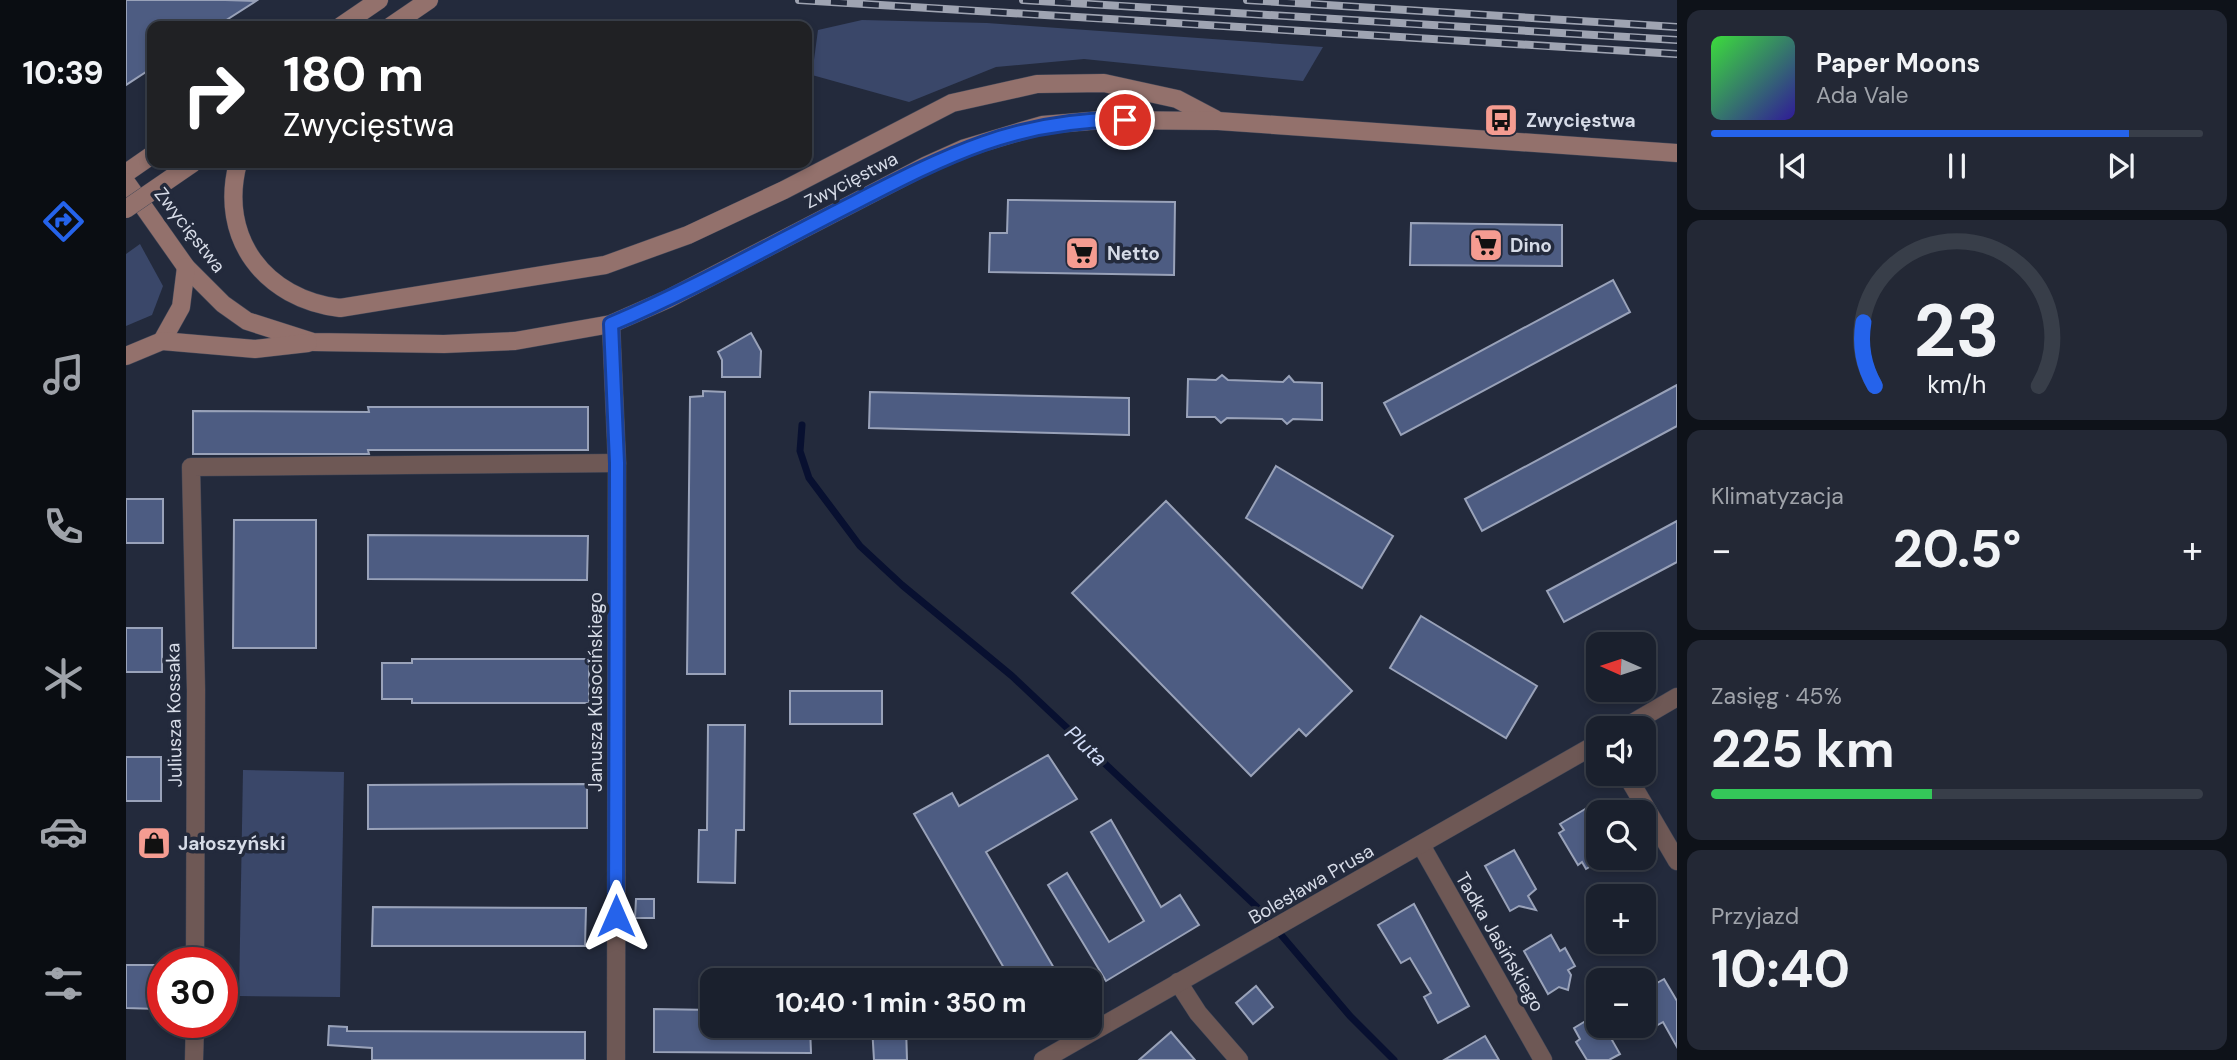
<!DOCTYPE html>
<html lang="pl">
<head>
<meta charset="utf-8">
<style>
	body { margin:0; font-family:"DM Sans",sans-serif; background:#232835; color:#f1f3f6; height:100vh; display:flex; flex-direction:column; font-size:26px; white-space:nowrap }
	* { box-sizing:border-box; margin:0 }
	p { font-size:23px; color:#9fa3aa }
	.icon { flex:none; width:38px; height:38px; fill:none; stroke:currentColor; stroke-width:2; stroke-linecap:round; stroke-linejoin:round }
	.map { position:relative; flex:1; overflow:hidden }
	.sheet { display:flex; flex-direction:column; gap:10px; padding:10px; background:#0e1219; width:560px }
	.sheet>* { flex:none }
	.guide { position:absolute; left:21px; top:21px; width:665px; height:147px; border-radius:14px; box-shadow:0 4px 10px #0003,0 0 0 2px #383e49; background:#202124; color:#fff; overflow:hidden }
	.needle { width:46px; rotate:273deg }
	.tools { position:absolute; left:1460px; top:632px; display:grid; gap:14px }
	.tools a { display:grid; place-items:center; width:70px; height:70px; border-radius:14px; background:#1a202d; box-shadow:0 4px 10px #0003,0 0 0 2px #383e49; font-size:35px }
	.speed { position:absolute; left:21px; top:947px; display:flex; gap:14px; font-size:35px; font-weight:700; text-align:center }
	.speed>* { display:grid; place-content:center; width:91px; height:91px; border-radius:50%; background:#1a202d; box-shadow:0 4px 10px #0003,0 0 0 2px #383e49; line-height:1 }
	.speed .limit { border:10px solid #d22; background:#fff; color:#111 }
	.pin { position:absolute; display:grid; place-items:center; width:60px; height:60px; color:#fff; margin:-30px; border:4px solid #fff; border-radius:50%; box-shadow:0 2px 7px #0007 }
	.me { position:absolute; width:77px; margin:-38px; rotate:0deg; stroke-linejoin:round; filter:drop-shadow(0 0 5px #0008) }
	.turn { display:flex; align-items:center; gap:24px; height:147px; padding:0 21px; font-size:32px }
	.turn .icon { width:91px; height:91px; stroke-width:2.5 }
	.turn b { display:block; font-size:49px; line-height:60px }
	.big { font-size:52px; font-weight:700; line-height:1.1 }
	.sheet .widget { flex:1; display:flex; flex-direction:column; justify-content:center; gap:10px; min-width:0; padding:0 24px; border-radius:14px; background:#232835 }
	.sheet .dial { align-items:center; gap:0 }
	.dial svg { height:182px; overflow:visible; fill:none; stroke:#383e49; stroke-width:7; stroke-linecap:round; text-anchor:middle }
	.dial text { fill:#f1f3f6; stroke:none }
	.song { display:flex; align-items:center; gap:21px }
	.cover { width:84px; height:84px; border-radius:10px; background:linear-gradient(135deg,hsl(120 70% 55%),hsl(250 70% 35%)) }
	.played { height:7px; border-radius:4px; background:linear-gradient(90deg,#2563eb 85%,#383e49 85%) }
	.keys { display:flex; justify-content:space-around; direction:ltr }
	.heat { display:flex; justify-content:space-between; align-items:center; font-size:38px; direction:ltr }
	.charge { height:10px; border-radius:5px; background:linear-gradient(90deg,#34c759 45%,#383e49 0) }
	.trip { position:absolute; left:574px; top:968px; width:402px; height:70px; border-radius:14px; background:#1a202d; box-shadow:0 4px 10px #0003,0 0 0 2px #383e49; font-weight:700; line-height:70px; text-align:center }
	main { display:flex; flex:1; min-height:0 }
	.tab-bar { display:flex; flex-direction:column; width:126px; justify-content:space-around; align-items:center; background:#0a0d12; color:#9fa3aa }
	.tab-bar .icon { width:49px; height:49px }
	.tab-bar .active { color:#2563eb }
	.tab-bar b { font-size:32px; color:#f1f3f6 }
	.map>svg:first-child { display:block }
</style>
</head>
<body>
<main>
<nav class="tab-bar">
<b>10:39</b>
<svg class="icon active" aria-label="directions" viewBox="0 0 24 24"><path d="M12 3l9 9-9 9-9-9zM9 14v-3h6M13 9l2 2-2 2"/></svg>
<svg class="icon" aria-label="music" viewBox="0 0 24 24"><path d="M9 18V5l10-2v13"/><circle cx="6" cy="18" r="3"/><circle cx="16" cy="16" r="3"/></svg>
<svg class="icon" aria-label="phone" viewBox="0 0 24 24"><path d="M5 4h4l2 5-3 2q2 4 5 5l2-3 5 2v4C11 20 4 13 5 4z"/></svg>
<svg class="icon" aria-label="climate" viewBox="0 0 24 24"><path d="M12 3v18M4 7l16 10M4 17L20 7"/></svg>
<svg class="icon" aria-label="car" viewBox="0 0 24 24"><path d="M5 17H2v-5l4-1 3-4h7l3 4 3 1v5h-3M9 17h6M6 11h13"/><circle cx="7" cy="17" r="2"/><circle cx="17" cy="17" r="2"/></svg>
<svg class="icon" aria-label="filters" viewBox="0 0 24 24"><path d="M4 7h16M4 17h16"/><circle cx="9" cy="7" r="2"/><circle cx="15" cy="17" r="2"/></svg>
</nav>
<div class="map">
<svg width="1551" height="1060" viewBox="0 0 1551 1060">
	<rect width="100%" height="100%" fill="#232a3c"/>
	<!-- green -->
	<g fill="#3a4769">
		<path d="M736 20 861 23 1197 47 1177 81 958 59 870 67 783 102 686 75 692 30Z"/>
		<path d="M14 244 37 286 26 315 0 326V254Z"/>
		<path d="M117 770 218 772 214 997 113 996Z"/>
	</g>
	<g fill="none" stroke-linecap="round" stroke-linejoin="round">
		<!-- stream -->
		<path stroke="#081030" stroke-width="7" d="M676 425 674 451 683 478 734 546 776 585 886 676 1133 909 1224 1016 1268 1060"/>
	</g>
	<!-- building -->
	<g fill="#4d5c82" stroke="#99a2b9" stroke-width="2">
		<path d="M0 0H99L130 1 91 26H26V68L0 85Z"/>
		<path d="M882 200 1049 202 1048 275 863 272 864 233H881Z"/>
		<path d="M1285 223 1436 225V266L1284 265Z"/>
		<path d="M1487 280 1504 312 1275 435 1258 403Z"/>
		<path d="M625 333 635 351 634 377H596V360L592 352Z"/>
		<path d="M1096 375 1102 380 1157 382 1163 376 1168 382 1196 383V420L1167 419 1161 424 1156 419 1101 418 1095 423 1089 417H1061L1062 379 1090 380Z"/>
		<path d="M1551 385V426L1356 531 1339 499Z"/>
		<path d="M577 391 599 392V674H561L564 397 577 396Z"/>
		<path d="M744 392 1003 398V435L743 428Z"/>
		<path d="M242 407H462V450H242L243 454H67V411L243 412Z"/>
		<path d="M1150 466 1267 536 1236 588 1120 518Z"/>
		<rect x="0" y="499" width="37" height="44"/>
		<path d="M1040 501 1226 691 1180 736 1173 729 1125 776 946 593Z"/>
		<path d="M108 520H190V648H107Z"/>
		<path d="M1551 521V562L1438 622 1421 591Z"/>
		<path d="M242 535 462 536 461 580 242 579Z"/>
		<path d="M1295 616 1411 686 1380 738 1264 668Z"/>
		<rect x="0" y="628" width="36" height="44"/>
		<path d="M286 659H463V703H286V699H256V663H286Z"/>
		<rect x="664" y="691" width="92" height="33"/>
		<path d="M582 725H619L618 830H610L609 883 572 882 573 830H581Z"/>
		<path d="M922 755 951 799 860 852 935 980H885L788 814 826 793 833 806Z"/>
		<rect x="0" y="757" width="35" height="44"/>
		<path d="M461 784V828L242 829V785Z"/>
		<path d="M1466 805 1472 814V862L1460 869 1456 862 1452 865 1433 833 1438 830 1434 824Z"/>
		<path d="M985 820 1035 907 1054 895 1073 925 980 981 922 885 941 873 983 942 1018 921 965 832Z"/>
		<path d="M1388 850 1410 889 1402 896 1410 910 1393 906 1384 911 1359 866Z"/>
		<path d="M510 899H528V918H509Z"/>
		<path d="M1288 904 1343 1006 1312 1023 1298 997 1305 993 1284 958 1275 963 1252 925Z"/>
		<path d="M247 907 460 908 459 946H246Z"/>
		<path d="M1425 935 1434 951 1439 948 1449 966 1442 970 1445 975 1442 990 1433 987 1422 994 1398 951Z"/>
		<path d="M0 965H33L32 1009 0 1008Z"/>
		<path d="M1538 979 1551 1001V1047L1537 1022 1530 1026 1517 1005V991Z"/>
		<path d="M1130 986 1147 1007 1127 1024 1110 1003Z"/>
		<path d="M528 1009 586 1010V1026H684L685 1053 528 1052Z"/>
		<path d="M1468 1016 1472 1026H1478L1494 1054 1483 1060H1461L1450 1042 1454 1039 1448 1028Z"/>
		<path d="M203 1026 221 1027V1031L459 1032V1060H246V1048L202 1045Z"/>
		<path d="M746 1026H780L781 1060H748Z"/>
		<path d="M1045 1032 1069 1060H1013Z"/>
		<path d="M1359 1036 1373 1060H1318Z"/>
	</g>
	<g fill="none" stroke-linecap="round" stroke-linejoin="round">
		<!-- minor casing -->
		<g stroke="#404657" stroke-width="19">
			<g id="minor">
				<path d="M485 324 491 463 490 1060"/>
				<path d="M1500 774 1551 861"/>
				<path d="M1295 845 1417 1060"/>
				<path d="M69 962 70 690 65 467 491 463"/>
				<path d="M1052 982 1072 1013 1113 1060"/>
				<path d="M68 1060 69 1022"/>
			</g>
		</g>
		<!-- tertiary casing -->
		<g stroke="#404657" stroke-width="19">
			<g id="tertiary">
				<path d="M1498 728 1551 697"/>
				<path d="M917 1060 1472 743"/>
			</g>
		</g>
		<!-- secondary casing -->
		<g stroke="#404657" stroke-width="19">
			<g id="secondary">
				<path d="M215 26 253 0"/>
				<path d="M265 26 303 0"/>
				<path d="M112 163C92 238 139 299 214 308L479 265 562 235 658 190 826 103 911 84 978 83 1051 99 1089 119"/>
				<path d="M0 173 26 155"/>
				<path d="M0 182 60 267 97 304 121 321 187 342 318 344 389 341 485 324 542 299 799 166 839 148 916 125 976 120 1092 121 1551 153"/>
				<path d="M36 341 55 307 60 267"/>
				<path d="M0 356 36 341 129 349 182 343"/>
			</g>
		</g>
		<!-- minor -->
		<use href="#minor" stroke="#6e5855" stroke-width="18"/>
		<!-- tertiary -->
		<use href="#tertiary" stroke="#6e5855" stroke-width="18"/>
		<!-- secondary -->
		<use href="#secondary" stroke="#93716c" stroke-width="18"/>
		<!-- rail casing -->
		<g stroke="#9fa4b2" stroke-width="8">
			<g id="rail">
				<path d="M673 0 1551 54"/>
				<path d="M897 0 1551 40"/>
				<path d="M1121 0 1551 27"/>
			</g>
		</g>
		<!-- rail -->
		<use href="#rail" stroke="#232a3c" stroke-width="5" stroke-dasharray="16" stroke-linecap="butt"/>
		<!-- secondary-bridge casing -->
		<g stroke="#404657" stroke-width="19" stroke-linecap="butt">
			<path id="secondary-bridge" d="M0 209 67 163"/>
		</g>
		<!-- secondary-bridge -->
		<use href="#secondary-bridge" stroke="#93716c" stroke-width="18"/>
	</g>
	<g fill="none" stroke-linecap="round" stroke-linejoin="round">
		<!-- route casing -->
		<g stroke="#184099" stroke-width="18">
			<path id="route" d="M490 916 491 463 485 324C568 289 647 244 728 203 819 156 893 118 999 120"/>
		</g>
		<!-- route -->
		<use href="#route" stroke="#2563eb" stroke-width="12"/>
	</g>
	<!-- icons -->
	<defs>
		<g id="bus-square" transform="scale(1.75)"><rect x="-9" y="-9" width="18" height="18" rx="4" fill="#f59c91" stroke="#232a3c"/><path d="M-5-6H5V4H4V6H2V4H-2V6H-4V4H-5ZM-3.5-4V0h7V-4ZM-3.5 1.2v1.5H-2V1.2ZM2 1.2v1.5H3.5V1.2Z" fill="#111"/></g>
		<g id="supermarket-square" transform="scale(1.75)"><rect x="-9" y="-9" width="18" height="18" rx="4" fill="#f59c91" stroke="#232a3c"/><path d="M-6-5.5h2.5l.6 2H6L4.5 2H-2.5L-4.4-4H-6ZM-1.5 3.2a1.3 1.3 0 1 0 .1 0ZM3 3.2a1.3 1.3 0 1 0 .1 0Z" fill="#111"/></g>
		<g id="shop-square" transform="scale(1.75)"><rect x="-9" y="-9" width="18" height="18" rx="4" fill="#f59c91" stroke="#232a3c"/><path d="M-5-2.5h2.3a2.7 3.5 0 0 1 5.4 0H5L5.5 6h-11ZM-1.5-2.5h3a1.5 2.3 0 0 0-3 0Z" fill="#111"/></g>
	</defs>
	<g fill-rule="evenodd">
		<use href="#bus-square" x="1375" y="120"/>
		<use href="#supermarket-square" x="1360" y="245"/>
		<use href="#supermarket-square" x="956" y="253"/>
		<use href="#shop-square" x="28" y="843"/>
	</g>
	<g text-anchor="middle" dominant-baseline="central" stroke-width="7" stroke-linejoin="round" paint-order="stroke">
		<!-- poi labels -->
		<g font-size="19" font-weight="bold" fill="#d6dbe7" stroke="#232a3c" text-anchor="start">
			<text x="1400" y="120">Zwycięstwa</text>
			<text x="1384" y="245">Dino</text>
			<text x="981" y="253">Netto</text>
			<text x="52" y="843">Jałoszyński</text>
		</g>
		<!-- street labels -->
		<g font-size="19" fill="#d6dbe7" stroke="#232a3c">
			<text transform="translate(725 180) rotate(-27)">Zwycięstwa</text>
			<text transform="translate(64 230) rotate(52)">Zwycięstwa</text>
			<text transform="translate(469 692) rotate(-90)">Janusza Kusocińskiego</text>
			<text transform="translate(48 715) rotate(-91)">Juliusza Kossaka</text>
			<text transform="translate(1185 884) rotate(-30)">Bolesława Prusa</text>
			<text transform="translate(1374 942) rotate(60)">Tadka Jasińskiego</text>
		</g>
		<!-- water labels -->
		<g font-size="21" font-style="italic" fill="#d2ddf7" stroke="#232a3c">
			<text transform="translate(960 746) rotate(43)">Pluta</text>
		</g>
	</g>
</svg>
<div class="tools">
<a><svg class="needle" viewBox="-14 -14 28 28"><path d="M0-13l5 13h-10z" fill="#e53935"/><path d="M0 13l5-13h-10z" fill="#9fa3aa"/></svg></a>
<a><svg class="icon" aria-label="sound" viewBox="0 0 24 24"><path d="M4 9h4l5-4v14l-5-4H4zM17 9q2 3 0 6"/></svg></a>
<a><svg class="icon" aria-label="search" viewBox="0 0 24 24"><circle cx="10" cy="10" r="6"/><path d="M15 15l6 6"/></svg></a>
<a>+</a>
<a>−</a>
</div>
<div class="speed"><div class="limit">30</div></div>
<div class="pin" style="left:999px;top:120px;background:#d93025"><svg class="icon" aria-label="arrive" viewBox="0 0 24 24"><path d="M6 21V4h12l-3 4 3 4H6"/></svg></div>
<svg class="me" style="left:490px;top:916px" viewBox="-20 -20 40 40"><path d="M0-17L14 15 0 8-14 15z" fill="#2563eb" stroke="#fff" stroke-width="4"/></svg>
<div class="trip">10:40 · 1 min · 350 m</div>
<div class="guide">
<div class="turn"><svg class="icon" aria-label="right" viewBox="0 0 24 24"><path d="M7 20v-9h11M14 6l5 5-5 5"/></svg><div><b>180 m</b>Zwycięstwa</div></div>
</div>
</div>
<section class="sheet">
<div class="widget">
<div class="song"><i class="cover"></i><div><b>Paper Moons</b><p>Ada Vale</p></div></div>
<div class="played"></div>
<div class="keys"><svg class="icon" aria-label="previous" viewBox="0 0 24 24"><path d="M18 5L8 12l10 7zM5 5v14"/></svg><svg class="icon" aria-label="pause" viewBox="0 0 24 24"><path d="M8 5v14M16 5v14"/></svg><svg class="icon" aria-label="next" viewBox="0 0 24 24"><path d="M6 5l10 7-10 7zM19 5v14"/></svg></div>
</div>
<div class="widget dial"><svg viewBox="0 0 100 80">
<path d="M14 69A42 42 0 1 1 86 69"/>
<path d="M14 69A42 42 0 0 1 9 41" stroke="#2563eb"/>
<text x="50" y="56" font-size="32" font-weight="700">23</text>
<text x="50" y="72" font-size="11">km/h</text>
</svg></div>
<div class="widget"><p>Klimatyzacja</p>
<div class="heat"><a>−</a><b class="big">20.5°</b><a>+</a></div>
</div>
<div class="widget"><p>Zasięg · 45%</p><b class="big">225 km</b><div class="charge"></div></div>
<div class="widget"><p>Przyjazd</p><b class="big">10:40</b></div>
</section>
</main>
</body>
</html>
